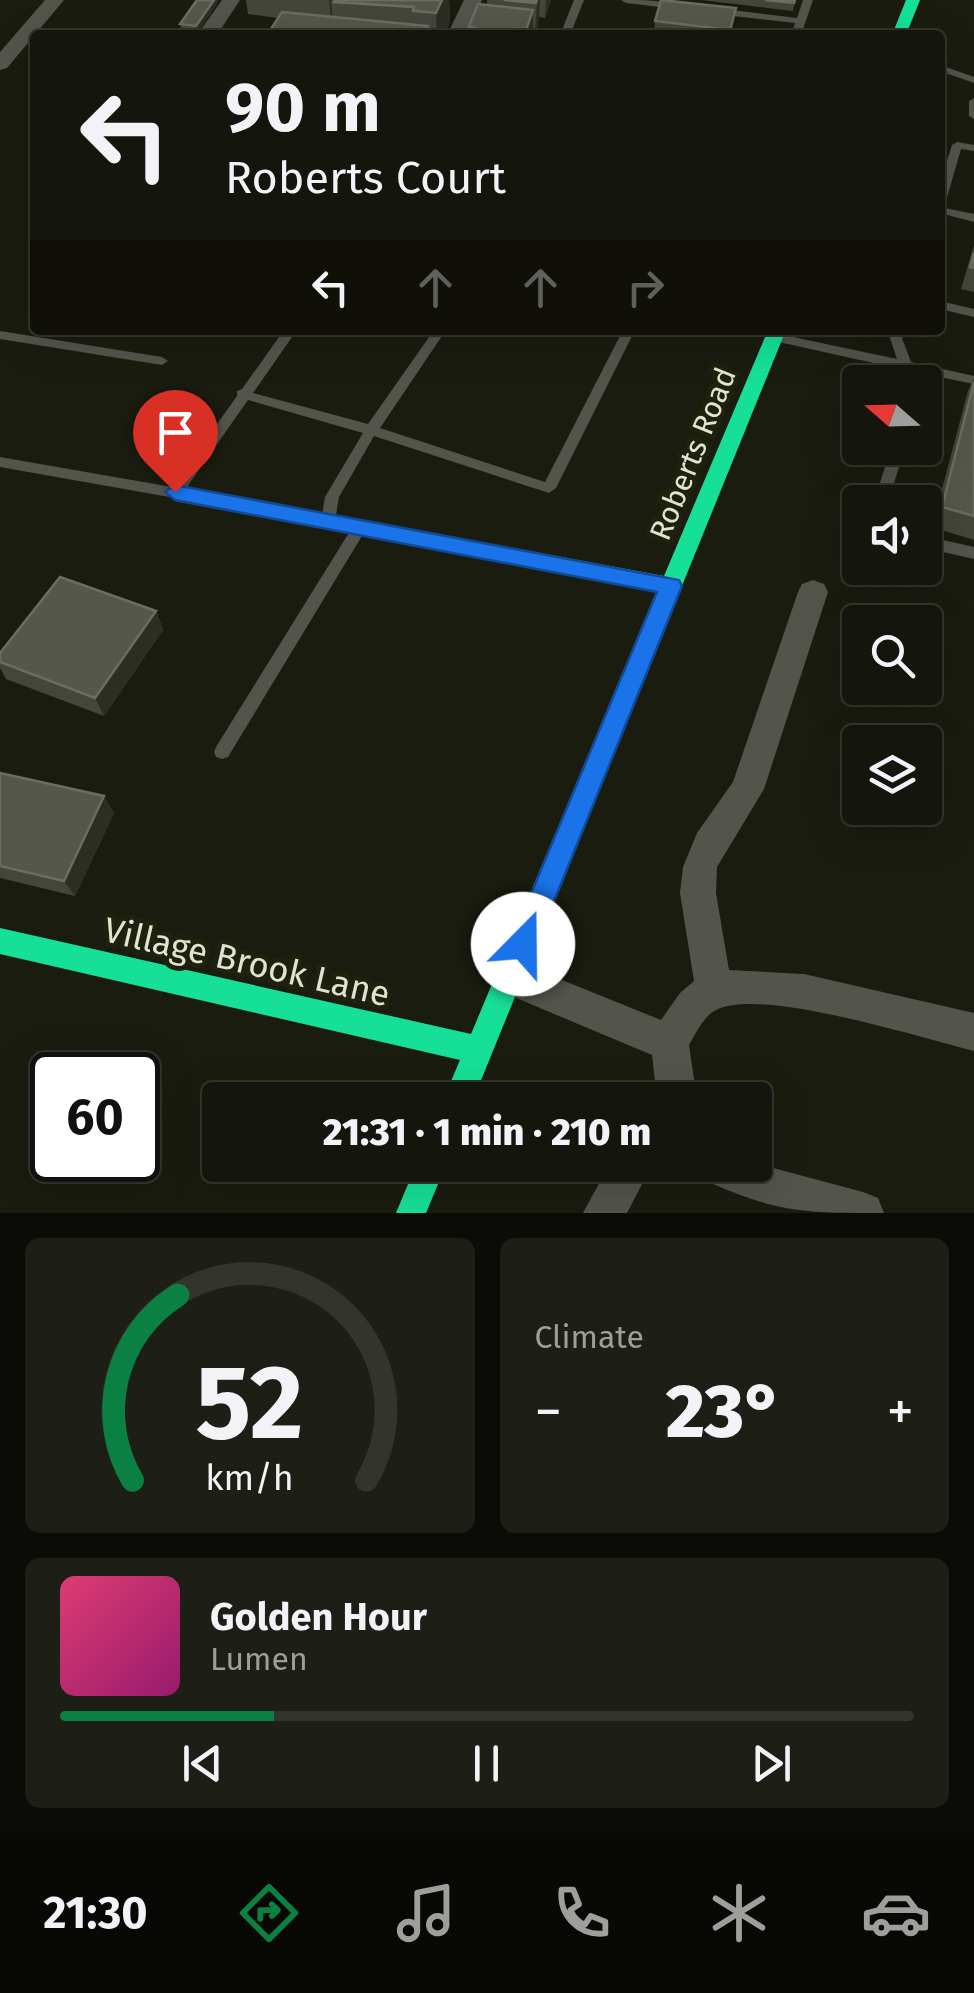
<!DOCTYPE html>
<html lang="en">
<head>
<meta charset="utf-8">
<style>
	body { margin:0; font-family:"Fira Sans",sans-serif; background:#1d1e15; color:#f1f3f6; height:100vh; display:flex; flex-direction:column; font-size:38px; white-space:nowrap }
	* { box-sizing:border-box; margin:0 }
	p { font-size:32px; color:#9d9f9d }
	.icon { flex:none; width:55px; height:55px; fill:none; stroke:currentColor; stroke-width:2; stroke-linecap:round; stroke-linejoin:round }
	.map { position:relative; height:1213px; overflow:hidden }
	.side { display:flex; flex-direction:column; gap:25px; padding:25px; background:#0b0c07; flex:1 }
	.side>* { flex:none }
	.hud { position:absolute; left:30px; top:30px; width:915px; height:305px; border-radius:10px; box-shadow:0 10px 40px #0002,0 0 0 2px #33342d; background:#14150c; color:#f1f3f6; overflow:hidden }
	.needle { width:65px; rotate:290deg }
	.buttons { position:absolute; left:842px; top:365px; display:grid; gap:20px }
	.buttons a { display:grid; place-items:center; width:100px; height:100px; border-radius:10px; background:#14150c; box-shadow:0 10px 40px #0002,0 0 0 2px #33342d; font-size:50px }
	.speed { position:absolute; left:30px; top:1052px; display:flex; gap:20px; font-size:50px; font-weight:700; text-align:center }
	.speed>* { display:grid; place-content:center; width:130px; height:130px; border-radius:50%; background:#14150c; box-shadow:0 10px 40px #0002,0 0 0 2px #33342d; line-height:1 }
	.speed .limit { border:5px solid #111; border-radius:15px; background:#fff; color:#111 }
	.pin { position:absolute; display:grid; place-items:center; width:85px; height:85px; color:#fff; margin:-102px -42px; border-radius:50% 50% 50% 0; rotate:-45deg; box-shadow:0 0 10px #0007 }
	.pin .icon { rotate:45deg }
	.me { position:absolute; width:110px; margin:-55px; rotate:22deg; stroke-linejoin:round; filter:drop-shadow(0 0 8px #0008) }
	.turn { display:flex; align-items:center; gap:35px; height:210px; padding:0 30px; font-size:45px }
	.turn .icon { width:130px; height:130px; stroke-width:2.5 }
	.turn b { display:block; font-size:70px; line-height:85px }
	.lanes { display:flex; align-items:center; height:95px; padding:0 30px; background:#0003; justify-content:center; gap:50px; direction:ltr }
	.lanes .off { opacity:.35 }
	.big { font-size:75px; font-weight:800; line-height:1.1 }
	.side .tile { flex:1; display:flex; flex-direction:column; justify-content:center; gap:15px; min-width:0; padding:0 35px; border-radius:15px; background:#1d1e15 }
	.side .dial { align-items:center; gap:0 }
	.dial svg { height:260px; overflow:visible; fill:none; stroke:#33342d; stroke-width:7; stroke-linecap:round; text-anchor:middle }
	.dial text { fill:#f1f3f6; stroke:none }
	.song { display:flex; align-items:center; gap:30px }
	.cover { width:120px; height:120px; border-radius:15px; background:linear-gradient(135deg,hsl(340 70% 55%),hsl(320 70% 35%)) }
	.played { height:10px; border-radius:5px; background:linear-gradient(90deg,#0b8043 25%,#33342d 25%) }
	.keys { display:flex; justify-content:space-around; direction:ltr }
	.heat { display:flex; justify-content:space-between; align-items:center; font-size:55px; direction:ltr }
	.side .tiles { flex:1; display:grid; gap:25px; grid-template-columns:1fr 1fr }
	.tile:last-child { grid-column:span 2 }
	.trip { position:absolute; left:202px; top:1082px; width:570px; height:100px; border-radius:10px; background:#14150c; box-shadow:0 10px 40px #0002,0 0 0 2px #33342d; font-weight:800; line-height:100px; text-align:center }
	.tab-bar { display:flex; height:160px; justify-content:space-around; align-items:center; background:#080805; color:#9d9f9d }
	.tab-bar .icon { width:70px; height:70px }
	.tab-bar .current { color:#0b8043 }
	.tab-bar b { font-size:45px; color:#f1f3f6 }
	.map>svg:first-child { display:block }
</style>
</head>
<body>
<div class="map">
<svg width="974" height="1213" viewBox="0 0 974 1213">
	<rect width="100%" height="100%" fill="#1a1c10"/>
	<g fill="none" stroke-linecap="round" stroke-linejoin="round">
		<!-- lane -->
		<g fill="#53544c" fill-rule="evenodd">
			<path d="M574 0H584L570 35H560Z"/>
			<path d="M621 0C641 0 664 0 682 6L677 9 626 3Z"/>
			<path d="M803 0H813L801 35H791L795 23 715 14 710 11 715 8 797 18Z"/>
			<path d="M940 65 974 77V83L940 71Z"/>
			<path d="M974 98V119L969 116V101Z"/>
			<path d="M957 142 974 145V151L961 149 946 201 940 204V183L952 145Z"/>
			<path d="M940 207 974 214V222L940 213Z"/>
			<path d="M940 301 974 309V317L940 309Z"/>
			<path d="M284 330H297L253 393 368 424 434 330H446L380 428 545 482 623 330H635L556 488 549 493 374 436 339 497 335 521 328 526 321 521 325 497 363 433 248 400 180 497 175 498 0 467V457L172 487 237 396V391L242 389Z"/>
			<path d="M892 330H904L902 338 911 362 974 376V384L915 372 918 382H906L901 369 774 341 768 337 774 333 897 359 890 338Z"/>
			<path d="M0 331 162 357 168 361 162 365 0 339Z"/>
			<path d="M891 448H905L888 502H874Z"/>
			<path d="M360 522 365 523 367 527 365 531 228 757 222 759 216 757 214 752 216 747 355 523Z"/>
			<path d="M925 536 974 547V559L925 548Z"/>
		</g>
		<!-- street -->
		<g fill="#53544c" fill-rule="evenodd">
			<path d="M45 0H64L7 68 0 70V52Z"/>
			<path d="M222 0H240L217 35H197Z"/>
			<path d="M464 0H482L467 35H447Z"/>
			<path d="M813 580 824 584 828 592 764 789 717 867 716 893 729 970 804 974 974 1013V1051C922 1038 763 988 718 1009 704 1015 696 1033 689 1045L697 1100H657L652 1055 497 990 492 977 497 964 510 959 661 1020 680 993 694 981 680 893 683 867 697 833 733 782 798 592 802 584Z"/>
			<path d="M755 1163 863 1192 878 1198 884 1213C802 1213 777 1213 702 1179L696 1165Z"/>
			<path d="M609 1165H652L627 1213H583Z"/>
		</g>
		<!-- fast -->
		<g fill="#16e098" fill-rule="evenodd">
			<path d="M906 0H920L906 35H892Z"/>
			<path d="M768 330H786L473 1100H443L460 1060 0 954V928L471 1034 657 592 421 547 410 539 421 531 664 576Z"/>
			<path d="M416 1165H446L426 1213H396Z"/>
		</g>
		<!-- jam -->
		<path fill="#f24e42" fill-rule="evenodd" d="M175 485 421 531 432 539 421 547 175 501 165 493Z"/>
	</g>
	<!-- wall -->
	<g fill="#44463b">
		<path d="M246 0H449L450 22 444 35H267L278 18 248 14Z"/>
		<path d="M487 0H551L545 18 539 17 536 35H466L469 26 487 5Z"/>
		<path d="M701 0H795L793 11Z"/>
		<path d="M218 2 197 33 182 32 180 24Z"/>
		<path d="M736 8 731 35H651L654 31 655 21Z"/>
		<path d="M974 245V292L961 289Z"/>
		<path d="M974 377V540L932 527 968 391Z"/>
		<path d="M156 611 163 630 104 716 6 679 0 668V653Z"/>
		<path d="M0 773 114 813 75 896 0 878Z"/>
	</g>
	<!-- shaded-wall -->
	<g fill="#2c2e23">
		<path d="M214 0H218V2L197 33 196 26Z"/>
		<path d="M329 0H331L334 34 332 35Z"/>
		<path d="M442 0H449L450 22 444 35H437L436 13Z"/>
		<path d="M537 0H540L539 17 535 35Z"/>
		<path d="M546 0H551L545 18Z"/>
		<path d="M533 10V35H526V30Z"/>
		<path d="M156 611 163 630 104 716 95 698Z"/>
		<path d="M104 796 114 813 75 896 64 881Z"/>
	</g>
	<!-- building -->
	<g fill="#55574b" stroke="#6a6d61" stroke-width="2.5">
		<path d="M197 0H214L196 26 180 24Z"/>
		<path d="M335 0H442L436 13 413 11 414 7 334 2Z"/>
		<path d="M504 0H537L536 3Z"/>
		<path d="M661 0 736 8 730 30 655 21Z"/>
		<path d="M765 0H795L794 3Z"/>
		<path d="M478 4 533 10 526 30 519 29 517 34 521 35H466L469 28 476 29 469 26Z"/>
		<path d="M282 12 428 26 424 35H267Z"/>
		<path d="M653 31 671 35H651Z"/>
		<path d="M974 253V268L970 267Z"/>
		<path d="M974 382V516L942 507Z"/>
		<path d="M60 577 156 611 95 698 0 662V653Z"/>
		<path d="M0 773 104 796 64 881 0 866Z"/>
	</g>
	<!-- route -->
	<path fill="#1a73e8" stroke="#114b97" stroke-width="2.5" d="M175 485 679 580 682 586 533 953 523 957 514 953 510 944 657 592 175 500 165 492Z"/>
	<g text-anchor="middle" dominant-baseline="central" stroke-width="10" stroke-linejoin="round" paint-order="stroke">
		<!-- street labels -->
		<g font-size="30" fill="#e0e3d5" stroke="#1e210b">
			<text transform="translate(693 454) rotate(-68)">Roberts Road</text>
		</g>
		<!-- near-street labels -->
		<g font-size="35" fill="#e0e3d5" stroke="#1e210b">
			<text transform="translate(247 962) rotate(13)">Village Brook Lane</text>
		</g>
	</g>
</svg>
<div class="buttons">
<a><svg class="needle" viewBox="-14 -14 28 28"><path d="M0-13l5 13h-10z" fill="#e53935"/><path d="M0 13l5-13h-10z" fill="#9d9f9d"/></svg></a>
<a><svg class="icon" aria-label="sound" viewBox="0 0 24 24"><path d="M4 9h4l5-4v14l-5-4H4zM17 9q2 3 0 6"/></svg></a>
<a><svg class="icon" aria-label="search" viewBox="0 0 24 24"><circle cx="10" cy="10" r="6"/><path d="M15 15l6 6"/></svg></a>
<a><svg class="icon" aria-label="layers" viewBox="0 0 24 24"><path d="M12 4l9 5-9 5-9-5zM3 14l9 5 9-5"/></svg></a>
</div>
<div class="speed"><div class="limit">60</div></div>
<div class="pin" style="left:175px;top:492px;background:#d93025"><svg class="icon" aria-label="arrive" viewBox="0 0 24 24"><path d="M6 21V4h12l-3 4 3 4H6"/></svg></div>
<svg class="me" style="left:523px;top:944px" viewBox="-20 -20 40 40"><circle r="19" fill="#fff"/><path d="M0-13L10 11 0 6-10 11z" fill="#1a73e8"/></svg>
<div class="trip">21:31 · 1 min · 210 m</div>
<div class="hud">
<div class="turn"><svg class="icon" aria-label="left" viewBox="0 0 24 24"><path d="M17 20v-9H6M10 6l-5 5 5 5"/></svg><div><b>90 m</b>Roberts Court</div></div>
<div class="lanes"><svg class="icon" aria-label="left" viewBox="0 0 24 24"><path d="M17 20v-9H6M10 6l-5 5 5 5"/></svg><svg class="icon off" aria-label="ahead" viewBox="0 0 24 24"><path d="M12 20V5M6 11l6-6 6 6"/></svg><svg class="icon off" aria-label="ahead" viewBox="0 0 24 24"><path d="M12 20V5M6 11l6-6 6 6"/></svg><svg class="icon off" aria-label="right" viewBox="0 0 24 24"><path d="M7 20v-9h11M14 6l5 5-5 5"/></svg></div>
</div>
</div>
<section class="side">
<div class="tiles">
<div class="tile dial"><svg viewBox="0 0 100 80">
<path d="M14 69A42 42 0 1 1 86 69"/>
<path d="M14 69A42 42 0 0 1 28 12" stroke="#0b8043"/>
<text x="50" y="56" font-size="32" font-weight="700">52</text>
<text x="50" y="72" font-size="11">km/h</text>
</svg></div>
<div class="tile"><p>Climate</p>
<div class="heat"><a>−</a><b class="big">23°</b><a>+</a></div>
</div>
<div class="tile">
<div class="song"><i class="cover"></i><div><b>Golden Hour</b><p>Lumen</p></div></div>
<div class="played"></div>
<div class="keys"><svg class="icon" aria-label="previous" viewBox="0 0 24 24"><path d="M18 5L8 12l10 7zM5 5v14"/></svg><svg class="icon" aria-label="pause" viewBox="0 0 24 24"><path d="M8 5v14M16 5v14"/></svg><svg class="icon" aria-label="next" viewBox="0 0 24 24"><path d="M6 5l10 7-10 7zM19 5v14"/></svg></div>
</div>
</div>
</section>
<nav class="tab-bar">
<b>21:30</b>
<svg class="icon current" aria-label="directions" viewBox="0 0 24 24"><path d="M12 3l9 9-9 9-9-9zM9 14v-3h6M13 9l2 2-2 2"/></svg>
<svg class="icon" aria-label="music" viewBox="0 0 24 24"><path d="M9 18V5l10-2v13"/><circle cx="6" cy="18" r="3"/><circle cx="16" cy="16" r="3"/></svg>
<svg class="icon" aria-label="phone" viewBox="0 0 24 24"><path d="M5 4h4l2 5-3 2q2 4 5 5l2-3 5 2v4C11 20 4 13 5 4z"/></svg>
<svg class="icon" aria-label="climate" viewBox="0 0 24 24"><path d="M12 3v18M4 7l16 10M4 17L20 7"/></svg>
<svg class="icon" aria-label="car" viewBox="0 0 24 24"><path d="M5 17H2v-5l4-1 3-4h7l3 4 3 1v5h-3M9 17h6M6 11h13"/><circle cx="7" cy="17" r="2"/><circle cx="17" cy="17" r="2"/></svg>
</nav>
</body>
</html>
